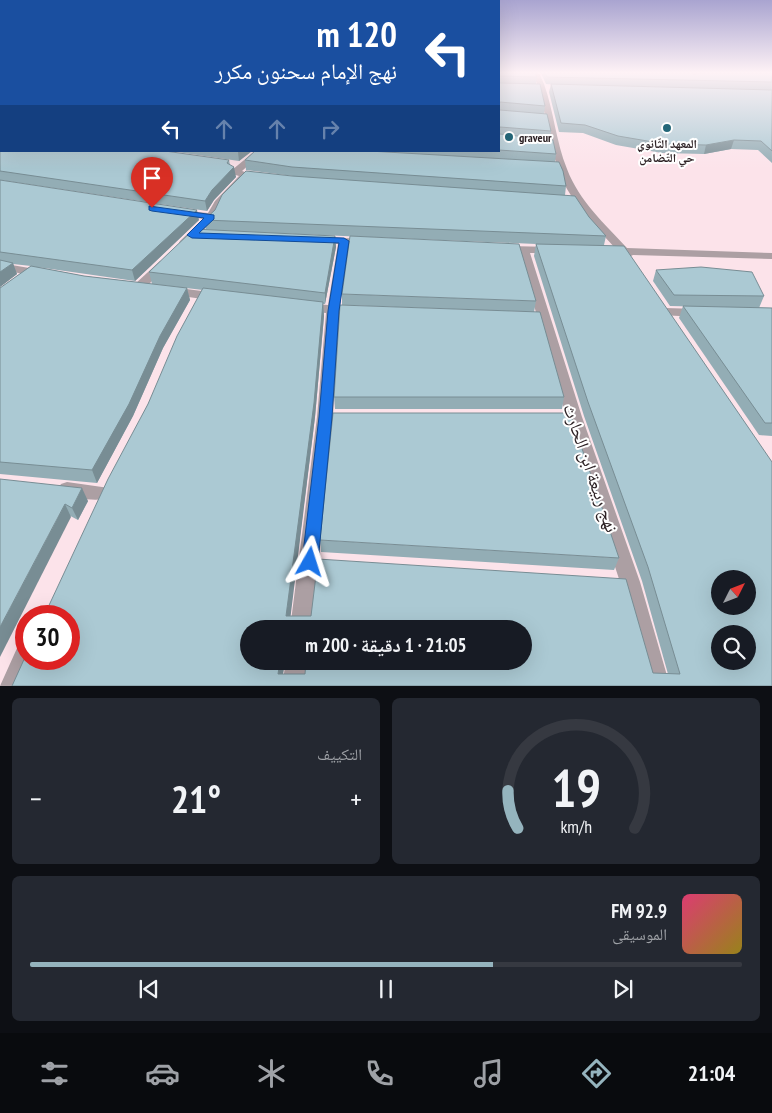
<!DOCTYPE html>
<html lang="ar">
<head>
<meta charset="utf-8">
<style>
	body { margin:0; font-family:"PT Sans Narrow","Noto Naskh Arabic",sans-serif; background:#242831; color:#f1f3f6; direction:rtl; height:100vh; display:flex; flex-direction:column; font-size:19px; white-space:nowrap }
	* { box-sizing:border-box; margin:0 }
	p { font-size:16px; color:#9ea1a6 }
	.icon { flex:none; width:28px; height:28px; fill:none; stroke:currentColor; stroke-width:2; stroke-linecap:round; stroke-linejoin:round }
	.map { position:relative; height:686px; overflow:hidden; direction:ltr }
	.panel { display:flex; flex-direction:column; gap:12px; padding:12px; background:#0d0f14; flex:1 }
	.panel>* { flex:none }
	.hud { position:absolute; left:0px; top:0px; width:500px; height:152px; box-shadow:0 5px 20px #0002; direction:rtl; background:#1a4fa0; color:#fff; overflow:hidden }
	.needle { width:32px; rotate:48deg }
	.buttons { position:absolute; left:711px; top:570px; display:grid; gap:10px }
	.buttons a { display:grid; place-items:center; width:45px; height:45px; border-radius:50%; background:#171b24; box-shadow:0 5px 20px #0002; font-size:25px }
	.speed { position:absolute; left:15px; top:605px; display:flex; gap:10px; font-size:25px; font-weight:700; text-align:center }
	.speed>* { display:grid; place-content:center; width:65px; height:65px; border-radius:50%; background:#171b24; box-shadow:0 5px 20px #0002; line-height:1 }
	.speed .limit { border:8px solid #d22; background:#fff; color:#111 }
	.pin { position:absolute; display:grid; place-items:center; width:42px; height:42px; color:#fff; margin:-51px -21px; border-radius:50% 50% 50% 0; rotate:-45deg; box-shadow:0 0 5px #0007 }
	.pin .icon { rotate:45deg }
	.me { position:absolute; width:55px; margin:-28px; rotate:6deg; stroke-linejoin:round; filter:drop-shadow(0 0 4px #0008) }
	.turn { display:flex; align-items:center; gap:18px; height:105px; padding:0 20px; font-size:22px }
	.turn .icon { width:65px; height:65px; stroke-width:2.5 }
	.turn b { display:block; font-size:35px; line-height:42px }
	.lanes { display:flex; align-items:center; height:48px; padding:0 20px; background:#0003; justify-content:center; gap:25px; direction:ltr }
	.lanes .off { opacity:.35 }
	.big { font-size:38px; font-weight:800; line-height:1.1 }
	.panel .card { flex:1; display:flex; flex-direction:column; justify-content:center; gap:8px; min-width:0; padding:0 18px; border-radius:8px; background:#242831 }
	.panel .dial { align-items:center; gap:0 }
	.dial svg { height:130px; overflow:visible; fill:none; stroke:#363941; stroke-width:7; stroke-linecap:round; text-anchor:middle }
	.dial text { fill:#f1f3f6; stroke:none }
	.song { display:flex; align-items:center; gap:15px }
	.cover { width:60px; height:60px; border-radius:8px; background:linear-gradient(135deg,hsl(340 70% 55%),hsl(50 70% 35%)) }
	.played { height:5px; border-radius:2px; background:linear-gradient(90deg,#95b4be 65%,#363941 65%) }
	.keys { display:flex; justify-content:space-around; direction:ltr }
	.heat { display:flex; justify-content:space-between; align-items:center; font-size:28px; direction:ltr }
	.panel .tiles { flex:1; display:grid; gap:12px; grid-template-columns:1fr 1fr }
	.card:last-child { grid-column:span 2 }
	.trip { position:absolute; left:240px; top:620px; width:292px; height:50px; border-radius:25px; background:#171b24; box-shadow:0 5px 20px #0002; font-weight:800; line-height:50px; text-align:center; direction:rtl }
	.tab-bar { display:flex; height:80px; justify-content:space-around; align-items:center; background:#090b0e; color:#9ea1a6 }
	.tab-bar .icon { width:35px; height:35px }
	.tab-bar .current { color:#95b4be }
	.tab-bar b { font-size:22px; color:#f1f3f6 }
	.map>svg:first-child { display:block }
</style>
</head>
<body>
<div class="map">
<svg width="772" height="686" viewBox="0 0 772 686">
	<rect width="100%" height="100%" fill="#fce3ea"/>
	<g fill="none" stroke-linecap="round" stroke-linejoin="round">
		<!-- minor -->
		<g fill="#ac9fa3" fill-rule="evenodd">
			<path d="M533 73H539L544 84C554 112 556 142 567 169 579 201 605 224 627 248L772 253V259L633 255 627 258 621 255 606 253 604 251 606 249 615 248C593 223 567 199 557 166 547 135 545 103 533 73Z"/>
			<path d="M255 151H264L242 171 248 173V177L222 204 215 219 188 245H180L179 243 180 241 203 219 177 214V210L208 213 215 201 239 176 232 174V170Z"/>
			<path d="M317 237 368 239 373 242 368 245H349L340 306 359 308 365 312 359 316 339 314 333 417 312 629H290L317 417 326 313 305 311 299 307 305 303 328 305 338 244 313 242 312 240 313 238Z"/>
			<path d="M502 246 553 247 559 250 553 253H530L582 417 640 582 670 686H647L620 582 566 417 519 253 498 251 496 249 498 247Z"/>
			<path d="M164 260 168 261 170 263 143 290H135L133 287 135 284 160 261Z"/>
			<path d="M0 263 41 270 47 274 41 278 0 269Z"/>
			<path d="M171 287 217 293 223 297 217 301 167 294 165 291Z"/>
			<path d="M665 308 699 309 705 313 699 317 660 315 659 312Z"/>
			<path d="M67 482 109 488 112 493 109 498C96 502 74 498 61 494L58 489 61 484Z"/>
			<path d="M26 643V659H35L23 686H0L18 646Z"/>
			<path d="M286 661H308L306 686H282Z"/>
		</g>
	</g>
	<!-- wall -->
	<g fill="#93adb5" fill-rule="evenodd">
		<path d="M0 73 1 151 229 160 230 165 236 177 214 200 207 211 0 180Z"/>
		<path d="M499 73 537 77 536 84 545 106 544 114 551 131 550 139 556 154 555 162 566 186 565 195 589 217 606 236 604 245 772 686H12L203 290 152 284 149 272 206 230 204 220 293 176 246 170 245 160 372 151H499ZM248 232 536 244 534 256 584 416 642 581 668 674 653 673 290 616 315 417 324 316 323 304H325L336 247 335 236ZM249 629 524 661 305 674H283L285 661H249Z"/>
		<path d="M541 73H772V163L758 150 731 149 704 154 662 153 616 145 583 133 559 132 549 92 551 84 662 87 546 84Z"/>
		<path d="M170 151H252L239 161Z"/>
		<path d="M0 180 199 220 135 281 37 267 84 276 187 288 190 300 163 348 133 416 97 483 0 474V288L31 266 13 264 17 274 0 287Z"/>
		<path d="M656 270 764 296 759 308 670 306 653 281Z"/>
		<path d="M342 294 536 301 534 312 342 305Z"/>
		<path d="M683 306 772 308V436L759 435 679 318Z"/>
		<path d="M334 397H564L562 409H335Z"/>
		<path d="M0 479 88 501 78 520Z"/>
		<path d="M320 540 619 558 614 570 321 552Z"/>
	</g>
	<!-- shaded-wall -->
	<g fill="#788d94">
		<path d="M688 73H711L688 76Z"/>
		<path d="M734 140 731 149 704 154 706 145Z"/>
		<path d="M239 151H252L239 161 238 152Z"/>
		<path d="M234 167 236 177 214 200 207 211 205 201 212 190Z"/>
		<path d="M197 210 199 220 135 281 132 270Z"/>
		<path d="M335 236 336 247 325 304V293Z"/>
		<path d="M13 263 17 274 0 287V272Z"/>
		<path d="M187 288 190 300 163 348 133 416 97 483 92 470 160 336Z"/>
		<path d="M323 302 324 316 315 417 289 629 286 616Z"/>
		<path d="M82 488 88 501 78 520 72 508Z"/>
		<path d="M65 504 71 517 0 657V627Z"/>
		<path d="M280 661H285L281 686 278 674Z"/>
	</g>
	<!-- building -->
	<g fill="#abc9d3" stroke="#788d94" fill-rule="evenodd">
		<path d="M0 73H1V151H165L229 160 227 163 234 167 212 190 205 201 0 171Z"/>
		<path d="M499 73H535L537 77 500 76 499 79Z"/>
		<path d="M545 73H691L693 74 706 73H772V82L547 77Z"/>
		<path d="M499 82 500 83 540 84 545 106 500 102 499 106Z"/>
		<path d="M551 84 772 90V151L761 141 734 140 706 145 665 144 618 136 585 125 561 123Z"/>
		<path d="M499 109 500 110 547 114 551 131 500 127 499 130Z"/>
		<path d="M499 133 500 134 553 140 556 154 499 150Z"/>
		<path d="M255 151H369L559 162 563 171 566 186 292 167 245 160Z"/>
		<path d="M246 171 292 176 575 196 589 217 606 236 204 220 215 210 222 195Z"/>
		<path d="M0 180 197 210 132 270 0 252Z"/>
		<path d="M194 229 335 236 325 293 149 272Z"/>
		<path d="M350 236 519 244 536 301 342 294Z"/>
		<path d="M536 244 624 246 772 462V686H12L26 655V659H69V616H44L108 479 148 404 177 336 203 288 323 302 314 403 286 616H311L318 559 626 579 653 673 680 674 648 567 588 402ZM720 579H748V606H720ZM249 629H524V661H306L305 674H278L280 661H249ZM720 634H748V661H720Z"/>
		<path d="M0 260 13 263 0 272Z"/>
		<path d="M31 266 84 276 187 288 160 336 129 404 92 470 0 462V288Z"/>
		<path d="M701 267 752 272 764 296 674 295 656 270Z"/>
		<path d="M340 305 540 312 564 397H334Z"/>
		<path d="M683 306 772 308V423H765Z"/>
		<path d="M333 413H570L619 558 320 540Z"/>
		<path d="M0 479 82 488 72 508 65 504 0 627Z"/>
	</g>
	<!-- sky -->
	<linearGradient id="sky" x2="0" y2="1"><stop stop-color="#a9a4d0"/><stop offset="0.43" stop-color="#fef2f6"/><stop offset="1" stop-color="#fef2f6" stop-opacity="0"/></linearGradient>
	<rect width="772" height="169" fill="url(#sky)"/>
	<!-- route -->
	<path fill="#1a73e8" stroke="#114b97" d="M149 206 214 215V219L199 233 344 238 349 241 339 311 332 417 318 562 316 567 310 569 304 567 302 562 319 417 328 311 339 243 192 238 187 235 204 218 152 211 149 210Z"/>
	<!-- markers -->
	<g fill="#246779" stroke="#fff" stroke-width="2">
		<circle cx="667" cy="128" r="5"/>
		<circle cx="509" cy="137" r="5"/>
	</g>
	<g text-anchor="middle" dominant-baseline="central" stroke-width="4" stroke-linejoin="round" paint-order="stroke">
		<!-- far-poi labels -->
		<g font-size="12" font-weight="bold" fill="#2d2225" stroke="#fff" text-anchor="start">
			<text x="519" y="137">graveur</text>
			<text x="667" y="143" text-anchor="middle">المعهد الثّانوي<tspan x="667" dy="14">حي التّضامن</tspan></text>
		</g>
		<!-- near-street labels -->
		<g font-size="18" fill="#2d2225" stroke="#fff">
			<text transform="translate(591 468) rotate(71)">نهج ربيعة ابن الحارث</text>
		</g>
	</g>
</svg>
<div class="buttons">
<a><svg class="needle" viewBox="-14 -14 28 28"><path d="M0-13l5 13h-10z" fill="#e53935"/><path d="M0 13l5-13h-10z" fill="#9ea1a6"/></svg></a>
<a><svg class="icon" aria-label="search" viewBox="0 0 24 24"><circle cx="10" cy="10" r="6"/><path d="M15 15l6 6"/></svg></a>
</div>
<div class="speed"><div class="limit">30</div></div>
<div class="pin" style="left:152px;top:208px;background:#d93025"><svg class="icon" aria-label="arrive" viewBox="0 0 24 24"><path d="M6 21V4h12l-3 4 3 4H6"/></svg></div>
<svg class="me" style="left:310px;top:562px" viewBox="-20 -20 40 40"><path d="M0-17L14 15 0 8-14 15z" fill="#1a73e8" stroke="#fff" stroke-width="4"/></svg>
<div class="trip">21:05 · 1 دقيقة · 200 m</div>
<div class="hud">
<div class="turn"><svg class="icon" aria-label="left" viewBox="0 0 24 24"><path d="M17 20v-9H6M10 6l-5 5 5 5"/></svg><div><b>120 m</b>نهج الإمام سحنون مكرر</div></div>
<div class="lanes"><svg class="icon" aria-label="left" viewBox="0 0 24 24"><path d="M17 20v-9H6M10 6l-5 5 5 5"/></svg><svg class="icon off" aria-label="ahead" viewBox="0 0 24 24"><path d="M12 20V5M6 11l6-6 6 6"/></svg><svg class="icon off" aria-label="ahead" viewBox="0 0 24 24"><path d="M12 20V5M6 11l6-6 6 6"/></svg><svg class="icon off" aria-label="right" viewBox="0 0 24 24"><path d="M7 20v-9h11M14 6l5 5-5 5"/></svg></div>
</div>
</div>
<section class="panel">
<div class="tiles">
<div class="card dial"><svg viewBox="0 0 100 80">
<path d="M14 69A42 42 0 1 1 86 69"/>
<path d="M14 69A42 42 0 0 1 8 46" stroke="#95b4be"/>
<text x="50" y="56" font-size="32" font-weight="700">19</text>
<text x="50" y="72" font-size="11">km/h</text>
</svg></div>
<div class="card"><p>التكييف</p>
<div class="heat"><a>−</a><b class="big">21°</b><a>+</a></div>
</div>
<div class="card">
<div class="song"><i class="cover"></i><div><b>92.9 FM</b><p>الموسيقى</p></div></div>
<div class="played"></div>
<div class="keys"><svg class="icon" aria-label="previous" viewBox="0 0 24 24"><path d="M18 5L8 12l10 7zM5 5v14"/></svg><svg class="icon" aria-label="pause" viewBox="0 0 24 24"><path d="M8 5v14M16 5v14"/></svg><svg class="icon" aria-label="next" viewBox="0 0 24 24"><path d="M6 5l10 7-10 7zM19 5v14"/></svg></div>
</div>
</div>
</section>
<nav class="tab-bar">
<b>21:04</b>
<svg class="icon current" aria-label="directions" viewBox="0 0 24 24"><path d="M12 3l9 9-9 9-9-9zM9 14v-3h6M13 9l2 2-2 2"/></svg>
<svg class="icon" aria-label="music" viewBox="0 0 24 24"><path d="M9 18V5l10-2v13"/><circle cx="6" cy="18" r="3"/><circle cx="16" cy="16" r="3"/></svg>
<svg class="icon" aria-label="phone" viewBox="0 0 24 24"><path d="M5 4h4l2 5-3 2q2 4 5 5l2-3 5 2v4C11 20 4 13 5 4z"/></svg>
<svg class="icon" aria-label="climate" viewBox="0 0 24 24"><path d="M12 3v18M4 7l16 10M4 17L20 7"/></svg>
<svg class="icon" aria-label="car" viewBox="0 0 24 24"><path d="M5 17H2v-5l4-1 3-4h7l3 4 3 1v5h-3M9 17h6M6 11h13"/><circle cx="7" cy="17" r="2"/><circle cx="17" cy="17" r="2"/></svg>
<svg class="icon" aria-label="filters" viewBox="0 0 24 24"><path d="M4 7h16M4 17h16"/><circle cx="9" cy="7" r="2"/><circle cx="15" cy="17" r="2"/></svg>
</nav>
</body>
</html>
